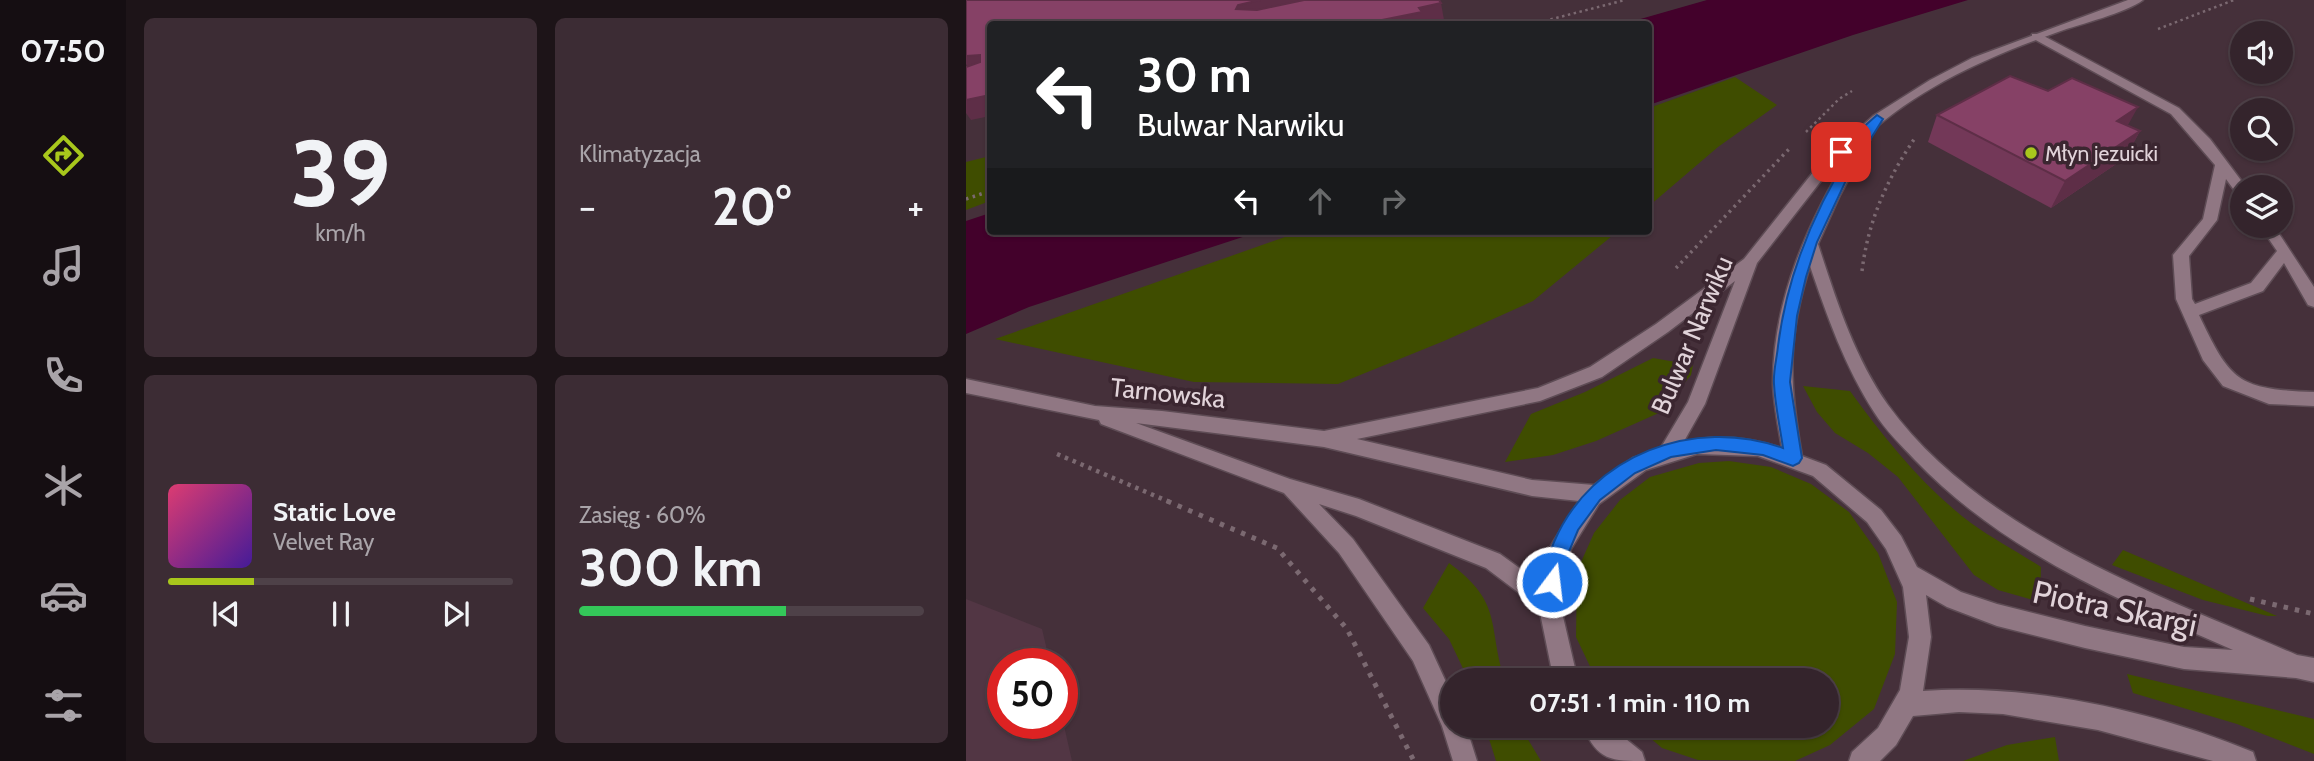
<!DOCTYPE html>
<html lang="pl">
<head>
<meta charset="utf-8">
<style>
	body { margin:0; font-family:Cabin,sans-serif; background:#3c2c34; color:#f1f3f6; height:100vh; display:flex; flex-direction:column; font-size:26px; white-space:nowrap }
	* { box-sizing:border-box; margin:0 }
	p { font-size:23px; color:#a9a4a9 }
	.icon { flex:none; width:38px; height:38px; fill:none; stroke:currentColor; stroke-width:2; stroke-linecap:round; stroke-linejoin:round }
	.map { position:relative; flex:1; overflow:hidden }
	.sheet { display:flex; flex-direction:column; gap:18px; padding:18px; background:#1d1418; width:840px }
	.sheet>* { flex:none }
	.top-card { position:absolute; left:21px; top:21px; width:665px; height:214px; border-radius:7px; box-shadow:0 2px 5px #0004,0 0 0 2px #4e4148; background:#202124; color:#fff; overflow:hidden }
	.tools { position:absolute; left:1264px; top:21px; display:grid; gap:14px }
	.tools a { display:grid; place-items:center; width:63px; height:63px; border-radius:50%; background:#34242c; box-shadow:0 2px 5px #0004,0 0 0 2px #4e4148; font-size:35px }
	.speed { position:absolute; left:21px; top:648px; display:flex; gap:14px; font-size:35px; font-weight:700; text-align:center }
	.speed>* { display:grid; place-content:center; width:91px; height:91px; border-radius:50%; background:#34242c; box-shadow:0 2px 5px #0004,0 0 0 2px #4e4148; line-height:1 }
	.speed .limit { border:10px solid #d22; background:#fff; color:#111 }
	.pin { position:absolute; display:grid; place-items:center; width:60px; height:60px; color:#fff; margin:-30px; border-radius:14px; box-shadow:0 4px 10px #0006 }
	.me { position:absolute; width:77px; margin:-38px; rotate:15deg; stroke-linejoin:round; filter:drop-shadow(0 0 5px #0008) }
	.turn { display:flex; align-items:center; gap:24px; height:147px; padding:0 35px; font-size:32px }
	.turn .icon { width:91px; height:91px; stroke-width:2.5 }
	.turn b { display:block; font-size:49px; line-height:60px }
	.lanes { display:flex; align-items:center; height:66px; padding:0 35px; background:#0003; justify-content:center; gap:35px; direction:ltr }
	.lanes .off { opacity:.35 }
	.big { font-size:52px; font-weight:800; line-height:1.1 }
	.sheet .widget { flex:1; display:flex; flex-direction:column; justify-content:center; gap:10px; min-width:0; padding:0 24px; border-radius:10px; background:#3c2c34 }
	.sheet .dial { align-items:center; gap:0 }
	.dial b { font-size:91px; line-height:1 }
	.song { display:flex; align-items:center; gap:21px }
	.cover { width:84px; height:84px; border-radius:10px; background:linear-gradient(135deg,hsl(340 70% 55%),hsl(260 70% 35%)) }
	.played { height:7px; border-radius:4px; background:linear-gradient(90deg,#a8c71c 25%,#4e4148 25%) }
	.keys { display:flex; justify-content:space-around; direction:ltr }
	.heat { display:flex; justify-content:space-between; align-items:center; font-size:38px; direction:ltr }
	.charge { height:10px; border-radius:5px; background:linear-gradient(90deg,#34c759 60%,#4e4148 0) }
	.sheet .tiles { flex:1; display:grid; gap:18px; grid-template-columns:repeat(2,1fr) }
	.trip { position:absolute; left:474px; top:668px; width:399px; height:70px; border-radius:35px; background:#34242c; box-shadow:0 2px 5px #0004,0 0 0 2px #4e4148; font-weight:800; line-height:70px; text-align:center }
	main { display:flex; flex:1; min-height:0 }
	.tab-bar { display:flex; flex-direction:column; width:126px; justify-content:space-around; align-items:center; background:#150e12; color:#a9a4a9 }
	.tab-bar .icon { width:49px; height:49px }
	.tab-bar .current { color:#a8c71c }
	.tab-bar b { font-size:32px; color:#f1f3f6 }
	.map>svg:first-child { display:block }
</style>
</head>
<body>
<main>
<nav class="tab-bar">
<b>07:50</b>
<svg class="icon current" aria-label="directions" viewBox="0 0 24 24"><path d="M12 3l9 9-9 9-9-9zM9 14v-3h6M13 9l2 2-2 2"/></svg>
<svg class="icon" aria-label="music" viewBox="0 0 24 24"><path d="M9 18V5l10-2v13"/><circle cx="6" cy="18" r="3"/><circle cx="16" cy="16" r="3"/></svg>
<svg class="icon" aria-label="phone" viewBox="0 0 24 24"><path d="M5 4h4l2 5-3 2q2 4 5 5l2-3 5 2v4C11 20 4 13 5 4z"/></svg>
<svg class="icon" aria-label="climate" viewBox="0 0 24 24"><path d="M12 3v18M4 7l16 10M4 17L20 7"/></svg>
<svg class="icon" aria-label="car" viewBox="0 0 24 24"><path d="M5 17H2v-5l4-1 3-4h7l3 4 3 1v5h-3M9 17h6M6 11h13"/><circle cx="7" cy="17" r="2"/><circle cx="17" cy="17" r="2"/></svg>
<svg class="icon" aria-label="filters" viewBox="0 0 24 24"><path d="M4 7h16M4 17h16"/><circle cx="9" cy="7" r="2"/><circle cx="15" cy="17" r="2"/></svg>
</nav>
<section class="sheet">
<div class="tiles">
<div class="widget dial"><b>39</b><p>km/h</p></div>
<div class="widget"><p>Klimatyzacja</p>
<div class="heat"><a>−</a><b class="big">20°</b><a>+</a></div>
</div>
<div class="widget">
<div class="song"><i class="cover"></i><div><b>Static Love</b><p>Velvet Ray</p></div></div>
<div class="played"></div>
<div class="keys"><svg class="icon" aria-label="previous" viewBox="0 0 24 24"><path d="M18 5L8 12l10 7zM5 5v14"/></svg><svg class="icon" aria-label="pause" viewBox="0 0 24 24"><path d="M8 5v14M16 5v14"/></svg><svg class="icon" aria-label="next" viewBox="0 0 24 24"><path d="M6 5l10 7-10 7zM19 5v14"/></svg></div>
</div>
<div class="widget"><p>Zasięg · 60%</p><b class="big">300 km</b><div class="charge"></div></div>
</div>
</section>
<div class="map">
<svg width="1348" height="761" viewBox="0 0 1348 761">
	<rect width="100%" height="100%" fill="#45303a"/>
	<!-- built -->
	<path fill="#523644" d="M0 599 76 629 84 663H37V723H96V717L106 761H0Z"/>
	<!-- green -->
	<g fill="#3f4d00">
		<path d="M769 77 811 105 752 147 683 206V108Z"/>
		<path d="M24 156V201L0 210V162Z"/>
		<path d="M336 231H652L567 301 478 341 372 384 228 382 29 339Z"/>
		<path d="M687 358 727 365 725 375 695 412 630 441 587 455 539 462 565 414 619 392Z"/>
		<path d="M837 386 884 391C919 439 957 487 1005 523 1027 539 1052 552 1075 567L1074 602 1032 590 1008 575 932 477 902 453 869 433 851 412Z"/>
		<path d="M763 461 805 467 845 484 883 512 912 553 931 602 929 654 908 709 864 745 829 761 732 760 696 748 670 726H861V681H631L610 637 611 571 628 533 654 500 684 477 733 463Z"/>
		<path d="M1157 550 1311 616H1302L1237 600 1146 565Z"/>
		<path d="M483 563C538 603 521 625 539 681H503L483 639 457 608Z"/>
		<path d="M1161 674 1348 719V754L1271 724 1167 693Z"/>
		<path d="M519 726H554L575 761H530Z"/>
		<path d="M1089 737 1093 761H997L1041 745Z"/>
	</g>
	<!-- water -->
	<g fill="#43012b">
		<path d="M741 0H1002L887 35 683 105 682 24H657Z"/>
		<path d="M24 213V231H295L63 307 0 334V221Z"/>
	</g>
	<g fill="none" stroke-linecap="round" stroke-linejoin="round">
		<!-- lane casing -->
		<g stroke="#5e4c55" stroke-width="3">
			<path id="lane" d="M1066 34H1074L1213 108 1244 139 1280 187H1276V195L1271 194 1260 179 1251 220 1223 256 1226 299 1229 304 1285 283 1311 251 1294 226H1308L1348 287V307L1342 305 1318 263 1297 291 1233 315C1265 383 1273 389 1348 392V406L1303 404 1257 386 1237 360 1210 299 1207 255 1237 219 1249 165 1205 114 1066 38Z"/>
		</g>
		<!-- secondary casing -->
		<g stroke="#5e4c55" stroke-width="3">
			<g id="secondary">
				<path d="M1162 0H1177C1160 13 1114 24 1092 32 1024 56 953 87 899 137L904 140 874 195 852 244C870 299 888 357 922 405 1014 532 1192 595 1331 655L1348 658V682L1330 678 1218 669 1119 648 1031 626 981 607 960 595 965 637 957 691C1064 683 1188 711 1287 752L1290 761H1247L1132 730 1037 714 993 712 947 716 930 745 914 761H883L886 752 912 728 934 690 943 637 937 587 920 549 901 522 847 476 792 456 731 454 680 470 633 504 605 549 595 608 612 681H588L573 608 520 568 390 516 353 504 387 539 463 645 486 695V726H500L511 761H487L476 726 447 661 373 553 318 493 135 424 133 420 0 393V379L129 406 196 411 358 431 572 388 624 367 690 324 778 259 852 166 907 116 964 80 1006 58ZM886 149C843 220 806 300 807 385 808 406 812 427 816 448 786 438 748 433 717 443L739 404 791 263 862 172ZM844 266C861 316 879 367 908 412 919 430 935 445 949 460 1036 551 1154 601 1267 650L1218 647 1119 626 1031 604 995 592 951 567 935 536 915 510 860 465 836 456C823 382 821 338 844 266ZM769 281 722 402 694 449 667 458 628 485 566 480 391 439 574 401 636 377 702 332ZM170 423 358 447 566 496 613 501 584 547 577 585 534 554 393 499 324 479Z"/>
				<path d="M617 726H644L676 752 679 761C646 761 631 761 617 726Z"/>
			</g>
		</g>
		<!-- path-far3 -->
		<g stroke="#7b6971" stroke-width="2.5" stroke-dasharray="2.5 3.5" stroke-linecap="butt">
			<path d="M567 24 659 0"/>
			<path d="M1192 29 1268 0"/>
			<path d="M840 132 873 99 886 91"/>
		</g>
		<!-- path-far2 -->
		<g stroke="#7b6971" stroke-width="3.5" stroke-dasharray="2.5 4.5" stroke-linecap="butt">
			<path d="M0 199 24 191"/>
			<path d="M710 268 824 148"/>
			<path d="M896 271C902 221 921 179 949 138"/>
		</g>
		<!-- path-far1 -->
		<path stroke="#7b6971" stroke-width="4.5" stroke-dasharray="3.5 5" stroke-linecap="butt" d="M91 454 206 503"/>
		<!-- path -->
		<g stroke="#7b6971" stroke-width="5" stroke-dasharray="4.5 7" stroke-linecap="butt">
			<path d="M201 501 311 548 381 629 448 761"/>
			<path d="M1284 599 1348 614"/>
		</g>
		<!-- lane -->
		<use href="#lane" fill="#907783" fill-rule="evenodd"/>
		<!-- secondary -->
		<use href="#secondary" fill="#907783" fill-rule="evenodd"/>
	</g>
	<!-- wall -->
	<path fill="#733858" d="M971 115 1162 125 1174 131 1159 158 1085 208 962 142Z"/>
	<!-- shaded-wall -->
	<g fill="#5e2e47">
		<path d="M294 0H378L278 21 270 9 272 5Z"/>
		<path d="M475 3 478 20 459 24H396L453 8Z"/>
		<path d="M14 55 24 70 8 74 0 64V56Z"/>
		<path d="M24 95V116L5 120 0 113V100Z"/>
		<path d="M1172 107 1157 134 1151 121Z"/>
		<path d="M1174 131 1159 158 1085 208 1099 181Z"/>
	</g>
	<!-- building -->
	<g fill="#864166" stroke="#5e2e47" stroke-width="2">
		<path d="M0 0H294L272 5 270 9 291 10 338 0H473L475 3 453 8 456 12 396 24H24V95L0 100V67L14 62V55L0 56Z"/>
		<path d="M1044 76 1082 91 1106 78 1172 107 1151 121 1174 131 1099 181 971 115Z"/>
	</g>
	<!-- route -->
	<path fill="#1a73e8" stroke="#114b97" stroke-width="2" d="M911 115 917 119 884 172 851 242 840 277 831 316 824 382 836 458 833 463 827 466 797 455 750 450 705 457 669 473 634 500 612 530 599 561 593 588 586 591 579 588C573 573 582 556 588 542 625 455 728 416 817 448 814 427 809 405 808 384 807 371 811 358 812 346 821 274 849 208 888 147L880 155 869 152Z"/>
	<!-- markers -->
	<circle fill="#a8c71c" stroke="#3b2630" stroke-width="2.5" cx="1065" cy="153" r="7"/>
	<g text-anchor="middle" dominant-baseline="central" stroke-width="7" stroke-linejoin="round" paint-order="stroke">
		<!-- far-poi labels -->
		<g font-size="21" fill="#e1d3d9" stroke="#3b2630" text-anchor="start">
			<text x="1079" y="153">Młyn jezuicki</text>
		</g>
		<!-- street labels -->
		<g font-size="26" fill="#e1d3d9" stroke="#3b2630">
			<text transform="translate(726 335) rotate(-67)">Bulwar Narwiku</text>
			<text transform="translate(202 393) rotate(6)">Tarnowska</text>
		</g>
		<!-- near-street labels -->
		<g font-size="32" fill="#e1d3d9" stroke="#3b2630">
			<text transform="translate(1149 608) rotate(12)">Piotra Skargi</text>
		</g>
	</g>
</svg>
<div class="tools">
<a><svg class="icon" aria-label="sound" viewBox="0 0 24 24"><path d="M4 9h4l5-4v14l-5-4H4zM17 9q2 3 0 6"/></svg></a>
<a><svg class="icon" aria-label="search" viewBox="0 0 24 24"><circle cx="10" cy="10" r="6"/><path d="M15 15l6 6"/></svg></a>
<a><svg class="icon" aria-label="layers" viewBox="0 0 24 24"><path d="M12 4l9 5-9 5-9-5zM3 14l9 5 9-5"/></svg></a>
</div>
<div class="speed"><div class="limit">50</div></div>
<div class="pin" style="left:875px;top:152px;background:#d93025"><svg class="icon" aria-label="arrive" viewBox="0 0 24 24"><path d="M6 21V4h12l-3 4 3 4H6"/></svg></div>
<svg class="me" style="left:586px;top:582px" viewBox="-20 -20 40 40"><circle r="17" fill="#1a73e8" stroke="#fff" stroke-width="3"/><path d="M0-11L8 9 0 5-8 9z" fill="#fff"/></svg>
<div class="trip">07:51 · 1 min · 110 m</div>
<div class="top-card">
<div class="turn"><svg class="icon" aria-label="left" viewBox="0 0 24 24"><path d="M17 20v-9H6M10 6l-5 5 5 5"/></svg><div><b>30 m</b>Bulwar Narwiku</div></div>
<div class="lanes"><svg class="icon" aria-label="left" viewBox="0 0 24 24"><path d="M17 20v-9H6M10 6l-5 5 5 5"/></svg><svg class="icon off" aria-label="ahead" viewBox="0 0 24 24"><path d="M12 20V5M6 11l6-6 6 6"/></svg><svg class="icon off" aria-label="right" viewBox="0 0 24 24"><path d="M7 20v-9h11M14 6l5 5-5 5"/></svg></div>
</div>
</div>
</main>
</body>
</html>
